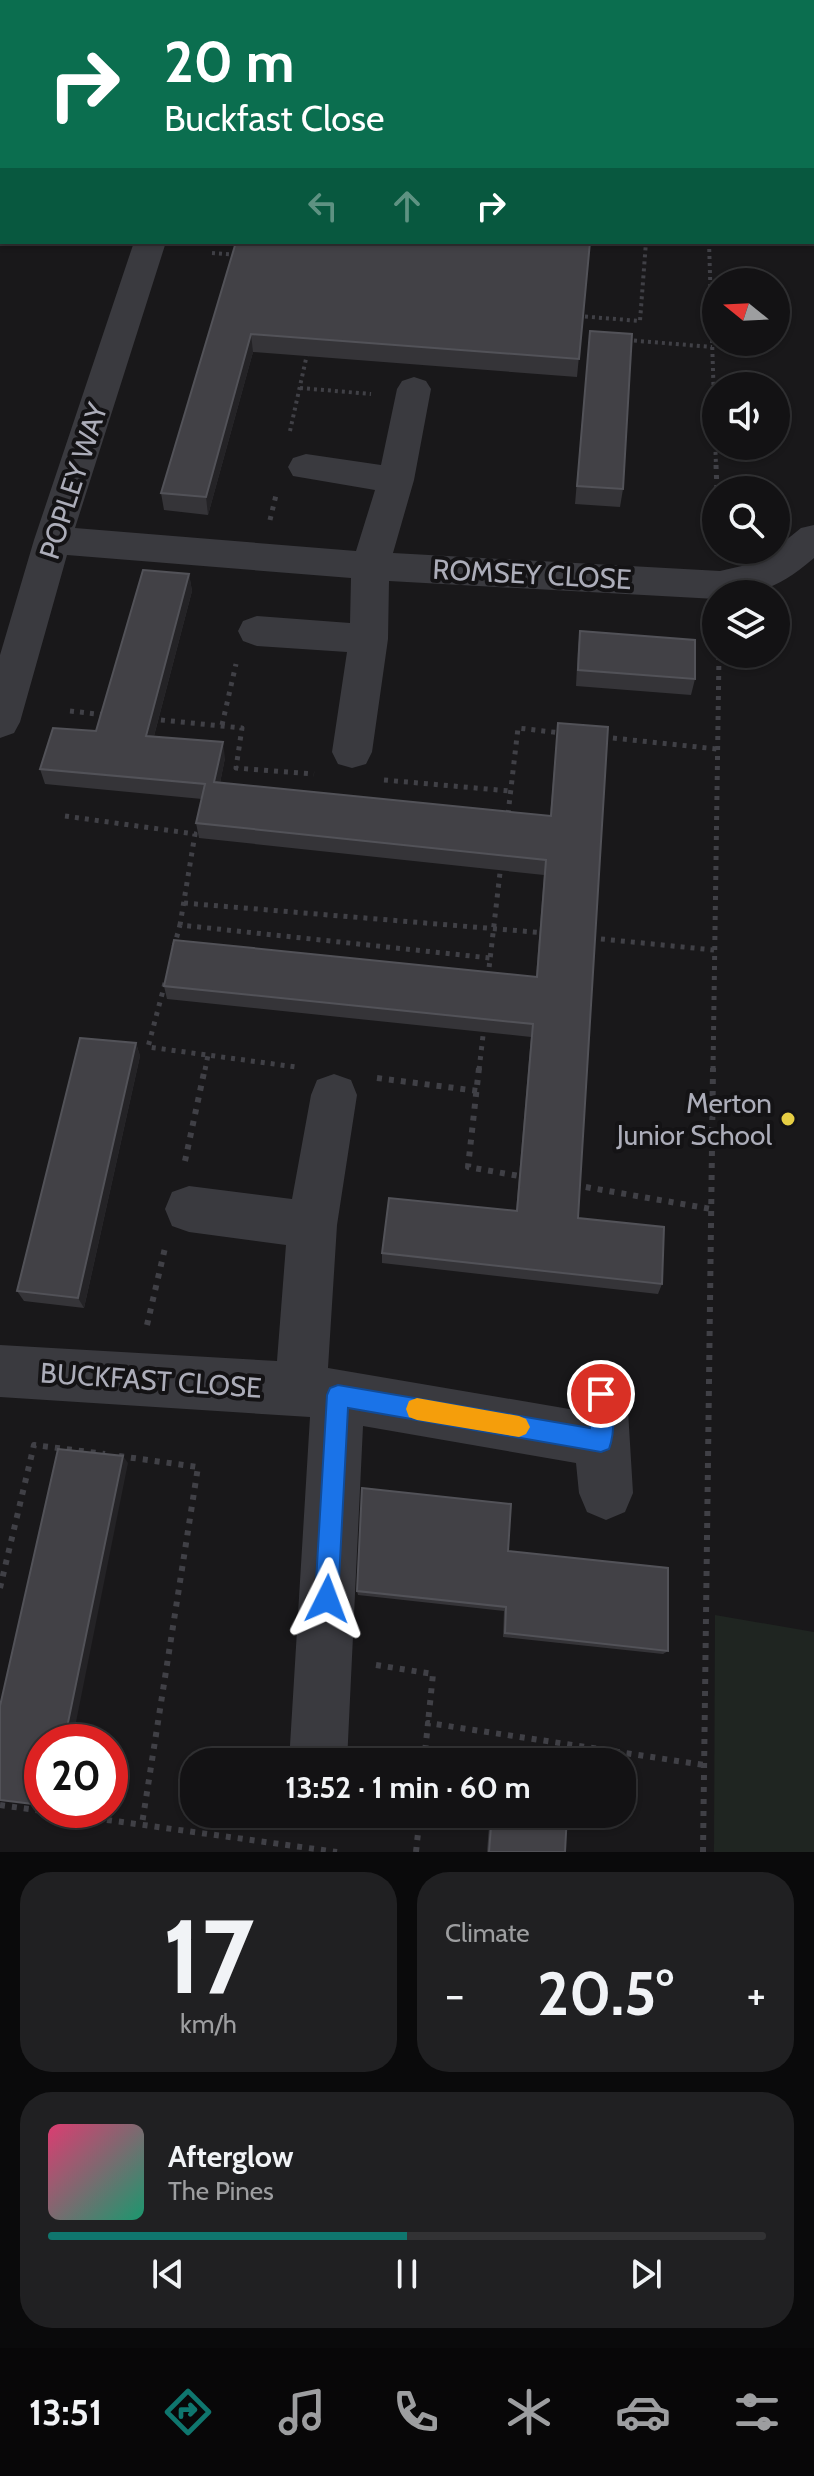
<!DOCTYPE html>
<html lang="en">
<head>
<meta charset="utf-8">
<style>
	body { margin:0; font-family:Cabin,sans-serif; background:#202022; color:#f1f3f6; height:100vh; display:flex; flex-direction:column; font-size:30px; white-space:nowrap }
	* { box-sizing:border-box; margin:0 }
	p { font-size:26px; color:#9d9ea0 }
	.icon { flex:none; width:44px; height:44px; fill:none; stroke:currentColor; stroke-width:2; stroke-linecap:round; stroke-linejoin:round }
	.map { position:relative; height:1852px; overflow:hidden }
	.sheet { display:flex; flex-direction:column; gap:20px; padding:20px; background:#0a0a0b; flex:1 }
	.sheet>* { flex:none }
	.top-card { position:absolute; left:0px; top:0px; width:814px; height:244px; box-shadow:0 2px 6px #0004,0 0 0 2px #323234; background:#0b6e4f; color:#fff; overflow:hidden }
	.needle { width:52px; rotate:288deg }
	.controls { position:absolute; left:702px; top:268px; display:grid; gap:16px }
	.controls a { display:grid; place-items:center; width:88px; height:88px; border-radius:50%; background:#131214; box-shadow:0 2px 6px #0004,0 0 0 2px #323234; font-size:40px }
	.speed { position:absolute; left:24px; top:1724px; display:flex; gap:16px; font-size:40px; font-weight:700; text-align:center }
	.speed>* { display:grid; place-content:center; width:104px; height:104px; border-radius:50%; background:#131214; box-shadow:0 2px 6px #0004,0 0 0 2px #323234; line-height:1 }
	.speed .limit { border:12px solid #d22; background:#fff; color:#111 }
	.pin { position:absolute; display:grid; place-items:center; width:68px; height:68px; color:#fff; margin:-34px; border:4px solid #fff; border-radius:50%; box-shadow:0 2px 8px #0007 }
	.me { position:absolute; width:88px; margin:-44px; rotate:3deg; stroke-linejoin:round; filter:drop-shadow(0 0 6px #0008) }
	.turn { display:flex; align-items:center; gap:28px; height:168px; padding:0 32px; font-size:36px }
	.turn .icon { width:104px; height:104px; stroke-width:2.5 }
	.turn b { display:block; font-size:56px; line-height:68px }
	.lanes { display:flex; align-items:center; height:76px; padding:0 32px; background:#0003; justify-content:center; gap:40px; direction:ltr }
	.lanes .off { opacity:.35 }
	.big { font-size:60px; font-weight:700; line-height:1.1 }
	.sheet .card { flex:1; display:flex; flex-direction:column; justify-content:center; gap:12px; min-width:0; padding:0 28px; border-radius:32px; background:#202022 }
	.sheet .dial { align-items:center; gap:0 }
	.dial b { font-size:104px; line-height:1 }
	.song { display:flex; align-items:center; gap:24px }
	.cover { width:96px; height:96px; border-radius:12px; background:linear-gradient(135deg,hsl(340 70% 55%),hsl(160 70% 35%)) }
	.played { height:8px; border-radius:4px; background:linear-gradient(90deg,#0f766e 50%,#323234 50%) }
	.keys { display:flex; justify-content:space-around; direction:ltr }
	.heat { display:flex; justify-content:space-between; align-items:center; font-size:44px; direction:ltr }
	.sheet .tiles { flex:1; display:grid; gap:20px; grid-template-columns:1fr 1fr }
	.card:last-child { grid-column:span 2 }
	.trip { position:absolute; left:180px; top:1748px; width:456px; height:80px; border-radius:32px; background:#131214; box-shadow:0 2px 6px #0004,0 0 0 2px #323234; font-weight:700; line-height:80px; text-align:center }
	.tab-bar { display:flex; height:128px; justify-content:space-around; align-items:center; background:#080708; color:#9d9ea0 }
	.tab-bar .icon { width:56px; height:56px }
	.tab-bar .on { color:#0f766e }
	.tab-bar b { font-size:36px; color:#f1f3f6 }
	.map>svg:first-child { display:block }
</style>
</head>
<body>
<div class="map">
<svg width="814" height="1852" viewBox="0 0 814 1852">
	<rect width="100%" height="100%" fill="#19181a"/>
	<!-- green -->
	<path fill="#1f2521" d="M715 1615 814 1632V1852H714Z"/>
	<g fill="none" stroke-linecap="round" stroke-linejoin="round">
		<!-- path-far2 -->
		<g stroke="#404046" stroke-width="4" stroke-dasharray="3 4" stroke-linecap="butt">
			<path d="M709 242 716 467"/>
			<path d="M212 253 237 255"/>
			<path d="M578 316 640 321 646 242"/>
			<path d="M627 340 712 347"/>
			<path d="M300 388 371 394"/>
			<path d="M290 431 308 350"/>
		</g>
		<!-- path-far1 -->
		<g stroke="#404046" stroke-width="5" stroke-dasharray="4 6" stroke-linecap="butt">
			<path d="M716 465 717 490"/>
			<path d="M270 520 277 491"/>
			<path d="M70 711 106 715"/>
			<path d="M151 719 242 728 236 768 314 774"/>
			<path d="M222 725 236 664"/>
			<path d="M603 737 717 749"/>
			<path d="M384 780 510 791"/>
			<path d="M508 814 518 728 561 733"/>
			<path d="M65 816 195 834 180 925"/>
			<path d="M184 903 546 933"/>
			<path d="M591 938 714 950"/>
			<path d="M174 947 180 925 490 958"/>
			<path d="M488 977 501 864"/>
			<path d="M165 983 148 1047 296 1067"/>
			<path d="M205 1070 208 1055"/>
			<path d="M479 1070 484 1027"/>
			<path d="M713 1070 719 654"/>
		</g>
		<!-- path -->
		<g stroke="#404046" stroke-width="6" stroke-dasharray="5 7" stroke-linecap="butt">
			<path d="M479 1068 468 1167 525 1177"/>
			<path d="M377 1078 478 1091"/>
			<path d="M185 1161 205 1068"/>
			<path d="M574 1185 711 1209"/>
			<path d="M147 1325 165 1248"/>
			<path d="M119 1456 198 1467 142 1824"/>
			<path d="M0 1588 34 1445 105 1454"/>
			<path d="M376 1665 433 1674 428 1723"/>
			<path d="M424 1762 428 1723 704 1765"/>
			<path d="M0 1805 337 1852"/>
			<path d="M416 1852 420 1814"/>
			<path d="M703 1852 713 1068"/>
		</g>
		<!-- minor -->
		<g fill="#3a3a3f" fill-rule="evenodd">
			<path d="M216 0H244L215 2Z"/>
			<path d="M430 0H458L429 2Z"/>
			<path d="M677 0H749L751 2H679Z"/>
			<path d="M134 242H166L75 528 356 551 375 490 293 476 288 467 293 458 306 454 381 465 397 389 402 381 414 377 426 381 431 389 414 480 393 553 720 571 759 562 801 528 814 525V558C778 588 763 594 716 594V599L389 581 388 639 372 752 366 764 352 768 338 764 332 752 347 652 257 646 243 641 238 631 243 621 257 616 350 623 351 578 67 555 20 722 14 733 0 738V655L34 540Z"/>
			<path d="M334 1074 351 1080 357 1095 337 1225 328 1368 575 1410V1394L583 1376 601 1368 619 1376 627 1394 633 1493 625 1512 606 1520 587 1512 579 1493 576 1463 363 1426 347 1762H289L310 1417 0 1397V1345L277 1361 286 1245 189 1232 172 1226 165 1209 172 1192 189 1186 292 1199 311 1095 317 1080Z"/>
		</g>
	</g>
	<!-- wall -->
	<g fill="#353438">
		<path d="M0 0H58L56 2H2V10L0 9Z"/>
		<path d="M771 0H814V59H812V2H771Z"/>
		<path d="M236 242H590L577 377 253 352 208 515 164 510 161 493Z"/>
		<path d="M590 331 623 489 620 507 575 504Z"/>
		<path d="M189 574 192 591 154 736 225 758 220 783 550 816 558 723 578 1218 662 1284 658 1294 382 1263V1253L516 1211 531 1037 167 999 164 986 536 976 544 875 199 838 196 823 202 799 45 784 40 769 96 731Z"/>
		<path d="M580 631 695 679 691 695 576 686 578 647Z"/>
		<path d="M136 1043 140 1056 84 1308 24 1301 17 1291Z"/>
		<path d="M508 1551 668 1651 663 1654 503 1637 504 1611 358 1595 357 1591Z"/>
		<path d="M490 1814H567L565 1852H487Z"/>
	</g>
	<!-- shaded-wall -->
	<g fill="#242326">
		<path d="M39 0H58L56 2H39Z"/>
		<path d="M251 334 253 352 208 515 206 497Z"/>
		<path d="M189 574 192 591 150 751 146 736Z"/>
		<path d="M223 742 225 758 217 798 214 782Z"/>
		<path d="M136 1043 140 1056 84 1308 78 1298Z"/>
		<path d="M123 1456 128 1463 72 1742H64Z"/>
	</g>
	<!-- building -->
	<g fill="#424146" stroke="#525258" stroke-width="2">
		<rect x="456" y="0" width="233" height="2"/>
		<path d="M775 0H814V40H812V2H775Z"/>
		<path d="M236 242H590L579 359 251 334 206 497 161 493Z"/>
		<path d="M590 331 632 334 623 489 577 486Z"/>
		<path d="M143 570 189 574 146 736 223 742 214 782 551 816 558 723 608 727 578 1218 664 1227 662 1284 382 1253 389 1198 517 1211 533 1024 164 986 174 940 537 977 546 860 196 823 205 784 40 769 53 728 96 731Z"/>
		<path d="M580 631 695 640V679L578 670Z"/>
		<path d="M80 1038 136 1043 78 1298 17 1291Z"/>
		<path d="M58 1449 123 1456 64 1742H42V1805L0 1800V1706Z"/>
		<path d="M362 1488 511 1504 508 1551 668 1568V1651L505 1633 506 1607 357 1591Z"/>
		<path d="M497 1748 570 1758V1762H496Z"/>
		<path d="M492 1814H567L565 1852H489Z"/>
	</g>
	<!-- route -->
	<path fill="#1a73e8" stroke="#114b97" stroke-width="2" d="M601 1383 609 1387C615 1402 615 1433 609 1449L601 1452 348 1408 338 1599 335 1607 327 1611 318 1607 315 1599 327 1395 330 1388 338 1385 590 1428V1394L593 1387Z"/>
	<!-- slow -->
	<path fill="#f59e0b" d="M417 1398 519 1416 526 1419 530 1427 526 1434 519 1437 417 1420 409 1417 406 1409 409 1401Z"/>
	<!-- markers -->
	<circle fill="#e6ce44" stroke="#141315" stroke-width="3" cx="788" cy="1119" r="8"/>
	<g text-anchor="middle" dominant-baseline="central" stroke-width="8" stroke-linejoin="round" paint-order="stroke">
		<!-- street labels -->
		<g font-size="28" fill="#acadb9" stroke="#141315">
			<text transform="translate(73 481) rotate(-72)">POPLEY WAY</text>
			<text transform="translate(532 574) rotate(3)">ROMSEY CLOSE</text>
			<text transform="translate(151 1380) rotate(4)">BUCKFAST CLOSE</text>
		</g>
		<!-- poi labels -->
		<g font-size="28" fill="#acadb9" stroke="#141315" text-anchor="end">
			<text x="772" y="1103">Merton<tspan x="772" dy="32">Junior School</tspan></text>
		</g>
	</g>
</svg>
<div class="controls">
<a><svg class="needle" viewBox="-14 -14 28 28"><path d="M0-13l5 13h-10z" fill="#e53935"/><path d="M0 13l5-13h-10z" fill="#9d9ea0"/></svg></a>
<a><svg class="icon" aria-label="sound" viewBox="0 0 24 24"><path d="M4 9h4l5-4v14l-5-4H4zM17 9q2 3 0 6"/></svg></a>
<a><svg class="icon" aria-label="search" viewBox="0 0 24 24"><circle cx="10" cy="10" r="6"/><path d="M15 15l6 6"/></svg></a>
<a><svg class="icon" aria-label="layers" viewBox="0 0 24 24"><path d="M12 4l9 5-9 5-9-5zM3 14l9 5 9-5"/></svg></a>
</div>
<div class="speed"><div class="limit">20</div></div>
<div class="pin" style="left:601px;top:1394px;background:#d93025"><svg class="icon" aria-label="arrive" viewBox="0 0 24 24"><path d="M6 21V4h12l-3 4 3 4H6"/></svg></div>
<svg class="me" style="left:327px;top:1599px" viewBox="-20 -20 40 40"><path d="M0-17L14 15 0 8-14 15z" fill="#1a73e8" stroke="#fff" stroke-width="4"/></svg>
<div class="trip">13:52 · 1 min · 60 m</div>
<div class="top-card">
<div class="turn"><svg class="icon" aria-label="right" viewBox="0 0 24 24"><path d="M7 20v-9h11M14 6l5 5-5 5"/></svg><div><b>20 m</b>Buckfast Close</div></div>
<div class="lanes"><svg class="icon off" aria-label="left" viewBox="0 0 24 24"><path d="M17 20v-9H6M10 6l-5 5 5 5"/></svg><svg class="icon off" aria-label="ahead" viewBox="0 0 24 24"><path d="M12 20V5M6 11l6-6 6 6"/></svg><svg class="icon" aria-label="right" viewBox="0 0 24 24"><path d="M7 20v-9h11M14 6l5 5-5 5"/></svg></div>
</div>
</div>
<section class="sheet">
<div class="tiles">
<div class="card dial"><b>17</b><p>km/h</p></div>
<div class="card"><p>Climate</p>
<div class="heat"><a>−</a><b class="big">20.5°</b><a>+</a></div>
</div>
<div class="card">
<div class="song"><i class="cover"></i><div><b>Afterglow</b><p>The Pines</p></div></div>
<div class="played"></div>
<div class="keys"><svg class="icon" aria-label="previous" viewBox="0 0 24 24"><path d="M18 5L8 12l10 7zM5 5v14"/></svg><svg class="icon" aria-label="pause" viewBox="0 0 24 24"><path d="M8 5v14M16 5v14"/></svg><svg class="icon" aria-label="next" viewBox="0 0 24 24"><path d="M6 5l10 7-10 7zM19 5v14"/></svg></div>
</div>
</div>
</section>
<nav class="tab-bar">
<b>13:51</b>
<svg class="icon on" aria-label="directions" viewBox="0 0 24 24"><path d="M12 3l9 9-9 9-9-9zM9 14v-3h6M13 9l2 2-2 2"/></svg>
<svg class="icon" aria-label="music" viewBox="0 0 24 24"><path d="M9 18V5l10-2v13"/><circle cx="6" cy="18" r="3"/><circle cx="16" cy="16" r="3"/></svg>
<svg class="icon" aria-label="phone" viewBox="0 0 24 24"><path d="M5 4h4l2 5-3 2q2 4 5 5l2-3 5 2v4C11 20 4 13 5 4z"/></svg>
<svg class="icon" aria-label="climate" viewBox="0 0 24 24"><path d="M12 3v18M4 7l16 10M4 17L20 7"/></svg>
<svg class="icon" aria-label="car" viewBox="0 0 24 24"><path d="M5 17H2v-5l4-1 3-4h7l3 4 3 1v5h-3M9 17h6M6 11h13"/><circle cx="7" cy="17" r="2"/><circle cx="17" cy="17" r="2"/></svg>
<svg class="icon" aria-label="filters" viewBox="0 0 24 24"><path d="M4 7h16M4 17h16"/><circle cx="9" cy="7" r="2"/><circle cx="15" cy="17" r="2"/></svg>
</nav>
</body>
</html>
